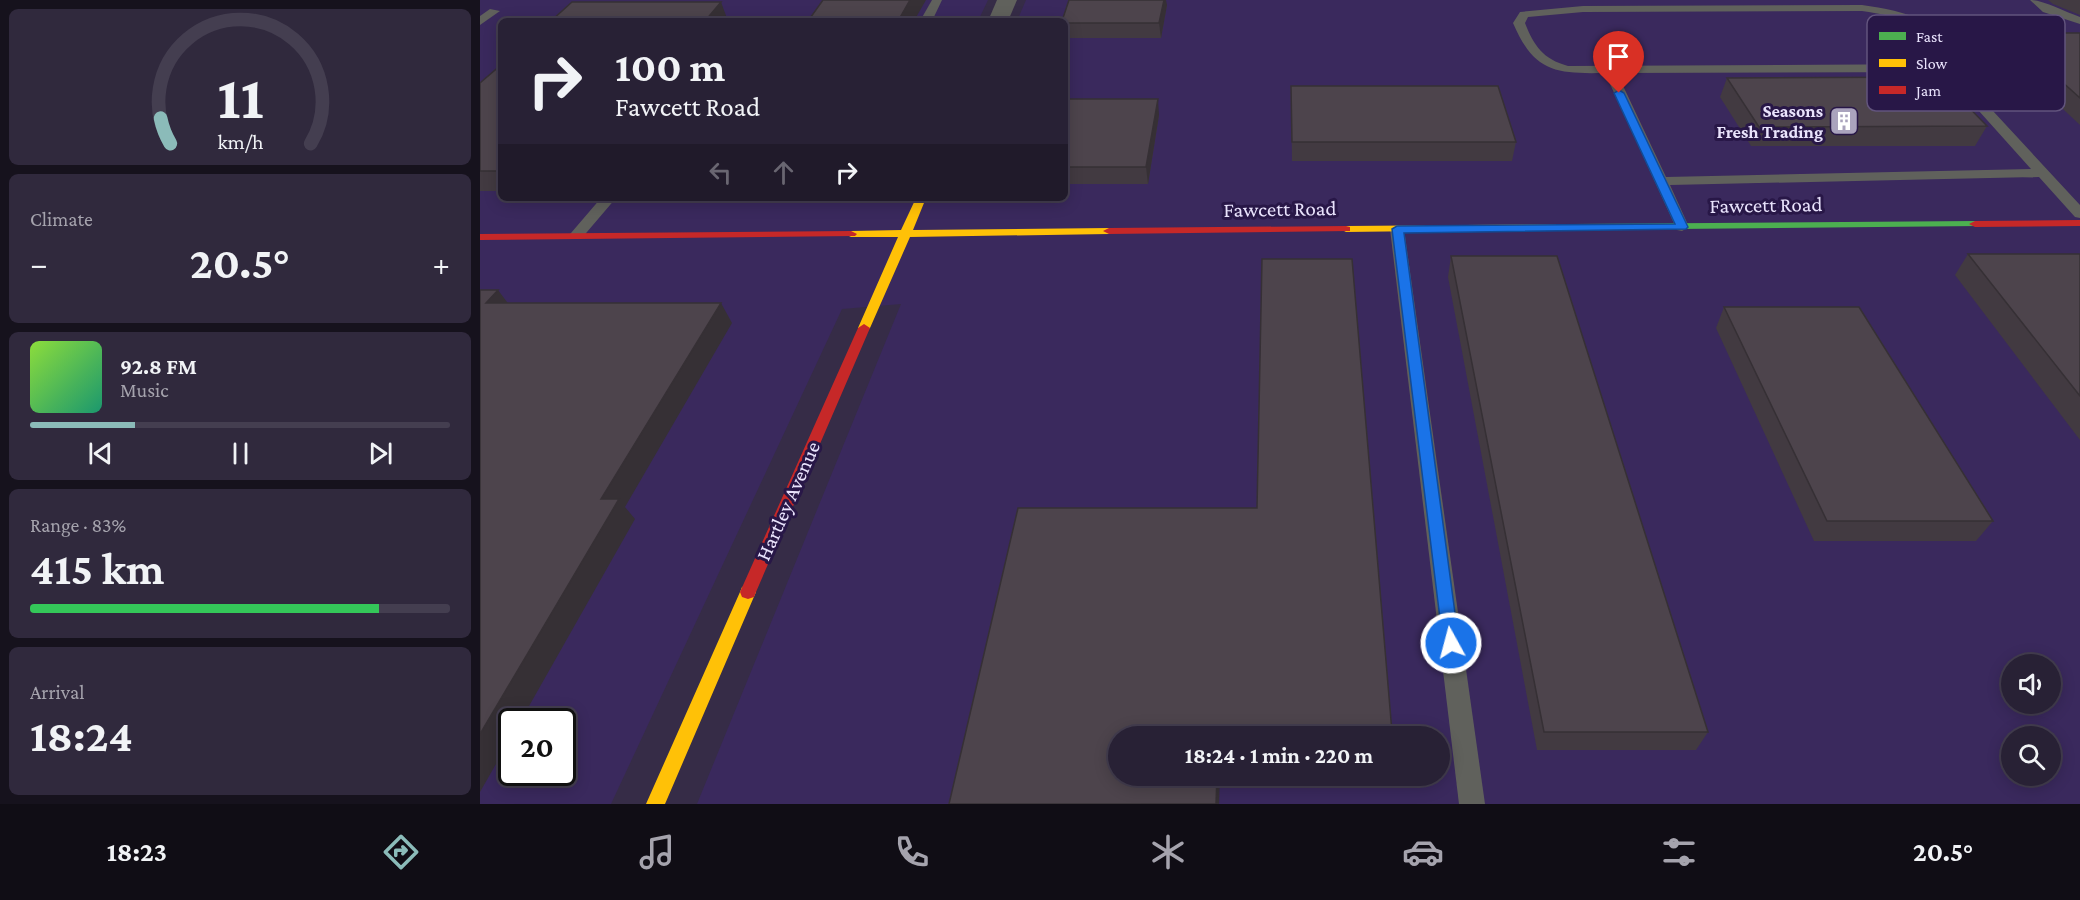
<!DOCTYPE html>
<html lang="en">
<head>
<meta charset="utf-8">
<style>
	body { margin:0; font-family:"Crimson Pro",serif; background:#30293d; color:#f1f3f6; height:100vh; display:flex; flex-direction:column; font-size:22px; white-space:nowrap }
	* { box-sizing:border-box; margin:0 }
	p { font-size:20px; color:#a5a3ad }
	.icon { flex:none; width:33px; height:33px; fill:none; stroke:currentColor; stroke-width:2; stroke-linecap:round; stroke-linejoin:round }
	.map { position:relative; flex:1; overflow:hidden }
	.side { display:flex; flex-direction:column; gap:9px; padding:9px; background:#16121d; width:480px }
	.side>* { flex:none }
	.banner { position:absolute; left:18px; top:18px; width:570px; height:183px; border-radius:9px; box-shadow:0 3px 15px #0003,0 0 0 2px #443e50; background:#282135; color:#f1f3f6; overflow:hidden }
	.tools { position:absolute; left:1521px; top:654px; display:grid; gap:12px }
	.tools a { display:grid; place-items:center; width:60px; height:60px; border-radius:50%; background:#282135; box-shadow:0 3px 15px #0003,0 0 0 2px #443e50; font-size:30px }
	.speed { position:absolute; left:18px; top:708px; display:flex; gap:12px; font-size:30px; font-weight:700; text-align:center }
	.speed>* { display:grid; place-content:center; width:78px; height:78px; border-radius:50%; background:#282135; box-shadow:0 3px 15px #0003,0 0 0 2px #443e50; line-height:1 }
	.speed .limit { border:3px solid #111; border-radius:9px; background:#fff; color:#111 }
	.pin { position:absolute; display:grid; place-items:center; width:51px; height:51px; color:#fff; margin:-62px -26px; border-radius:50% 50% 50% 0; rotate:-45deg; box-shadow:0 0 6px #0007 }
	.pin .icon { rotate:45deg }
	.me { position:absolute; width:66px; margin:-33px; rotate:353deg; stroke-linejoin:round; filter:drop-shadow(0 0 4px #0008) }
	.turn { display:flex; align-items:center; gap:21px; height:126px; padding:0 18px; font-size:27px }
	.turn .icon { width:78px; height:78px; stroke-width:2.5 }
	.turn b { display:block; font-size:42px; line-height:51px }
	.lanes { display:flex; align-items:center; height:57px; padding:0 18px; background:#0003; justify-content:center; gap:30px; direction:ltr }
	.lanes .off { opacity:.35 }
	.big { font-size:45px; font-weight:700; line-height:1.1 }
	.side .card { flex:1; display:flex; flex-direction:column; justify-content:center; gap:9px; min-width:0; padding:0 21px; border-radius:9px; background:#30293d }
	.side .dial { align-items:center; gap:0 }
	.dial svg { height:156px; overflow:visible; fill:none; stroke:#443e50; stroke-width:7; stroke-linecap:round; text-anchor:middle }
	.dial text { fill:#f1f3f6; stroke:none }
	.song { display:flex; align-items:center; gap:18px }
	.cover { width:72px; height:72px; border-radius:9px; background:linear-gradient(135deg,hsl(90 70% 55%),hsl(160 70% 35%)) }
	.played { height:6px; border-radius:3px; background:linear-gradient(90deg,#8bbbb9 25%,#443e50 25%) }
	.keys { display:flex; justify-content:space-around; direction:ltr }
	.heat { display:flex; justify-content:space-between; align-items:center; font-size:33px; direction:ltr }
	.charge { height:9px; border-radius:4px; background:linear-gradient(90deg,#34c759 83%,#443e50 0) }
	.trip { position:absolute; left:628px; top:726px; width:342px; height:60px; border-radius:30px; background:#282135; box-shadow:0 3px 15px #0003,0 0 0 2px #443e50; font-weight:700; line-height:60px; text-align:center }
	.dock { display:flex; height:96px; justify-content:space-around; align-items:center; background:#100d15; color:#a5a3ad }
	.dock .icon { width:42px; height:42px }
	.dock .selected { color:#8bbbb9 }
	.dock b { font-size:27px; color:#f1f3f6 }
	main { display:flex; flex:1; min-height:0 }
	.map>svg:first-child { display:block }
</style>
</head>
<body>
<main>
<section class="side">
<div class="card dial"><svg viewBox="0 0 100 80">
<path d="M14 69A42 42 0 1 1 86 69"/>
<path d="M14 69A42 42 0 0 1 9 56" stroke="#8bbbb9"/>
<text x="50" y="56" font-size="32" font-weight="700">11</text>
<text x="50" y="72" font-size="11">km/h</text>
</svg></div>
<div class="card"><p>Climate</p>
<div class="heat"><a>−</a><b class="big">20.5°</b><a>+</a></div>
</div>
<div class="card">
<div class="song"><i class="cover"></i><div><b>92.8 FM</b><p>Music</p></div></div>
<div class="played"></div>
<div class="keys"><svg class="icon" aria-label="previous" viewBox="0 0 24 24"><path d="M18 5L8 12l10 7zM5 5v14"/></svg><svg class="icon" aria-label="pause" viewBox="0 0 24 24"><path d="M8 5v14M16 5v14"/></svg><svg class="icon" aria-label="next" viewBox="0 0 24 24"><path d="M6 5l10 7-10 7zM19 5v14"/></svg></div>
</div>
<div class="card"><p>Range · 83%</p><b class="big">415 km</b><div class="charge"></div></div>
<div class="card"><p>Arrival</p><b class="big">18:24</b></div>
</section>
<div class="map">
<svg width="1600" height="804" viewBox="0 0 1600 804">
	<rect width="100%" height="100%" fill="#362c47"/>
	<!-- built -->
	<path fill="#3a295d" fill-rule="evenodd" d="M0 0H508L498 21H21V198H585V21H537L546 0H1600V804H217L421 304 362 309 131 804H0ZM1532 664H1570V704H1532ZM32 722H82V772H32ZM639 736H960V776H639ZM1532 736H1570V776H1532Z"/>
	<g fill="none" stroke-linecap="round" stroke-linejoin="round">
		<!-- lane -->
		<g fill="#60615c" fill-rule="evenodd">
			<path d="M452 0H462L452 21H440Z"/>
			<path d="M1550 0C1563 0 1585 12 1600 17V24L1563 12Z"/>
			<path d="M1382 5C1425 11 1470 22 1490 64L1475 70 1600 205V218L1595 217 1559 177 1190 185 1209 227 1202 231 1197 230 1125 73C1075 74 1054 72 1033 23L1040 12 1103 6ZM1382 11C1418 16 1461 26 1477 62L1467 64 1088 66C1063 59 1054 46 1045 23L1048 17 1103 12ZM1464 72 1551 169 1186 177 1137 73Z"/>
			<path d="M10 9 20 11 0 25V16Z"/>
			<path d="M121 198H136L101 239H91L88 236 91 233Z"/>
			<path d="M917 225 924 229 1005 804H979L910 229Z"/>
		</g>
		<!-- street -->
		<path fill="#60615c" fill-rule="evenodd" d="M517 0H537L528 21H508Z"/>
		<!-- fast -->
		<path fill="#4caf50" fill-rule="evenodd" d="M1495 221 1501 224 1499 226 1093 230 1087 227 1093 224Z"/>
		<!-- slow -->
		<g fill="#ffc107" fill-rule="evenodd">
			<path d="M436 198H446L433 230 629 228 635 231 629 234 430 237 390 328 384 332 380 331 378 328 418 237H371L365 234 371 231 421 230Z"/>
			<path d="M1093 224 1097 225V229L866 232 860 229 866 226Z"/>
			<path d="M268 585 274 587 276 592 185 804H166L260 592 262 587Z"/>
		</g>
		<!-- jam -->
		<g fill="#c62828" fill-rule="evenodd">
			<path d="M1600 220V226L1495 227 1489 224 1495 221Z"/>
			<path d="M866 226 870 227V231L629 234 623 231 629 228Z"/>
			<path d="M371 231 377 234 375 236 0 240V234Z"/>
			<path d="M384 324 390 328 276 592 274 597 268 599 262 597 260 592 378 328Z"/>
		</g>
	</g>
	<!-- wall -->
	<g fill="#423a41">
		<path d="M1568 0H1600V15L1573 4Z"/>
		<path d="M687 5 681 38H585V21Z"/>
		<path d="M1528 33H1600V125L1519 49Z"/>
		<path d="M21 65V191H0V83Z"/>
		<path d="M1247 78 1507 126 1495 146H1271L1240 97Z"/>
		<path d="M811 86 1036 142 1032 161H812Z"/>
		<path d="M585 99 679 115 668 184H585Z"/>
		<path d="M1488 254H1600V440L1475 275Z"/>
		<path d="M971 256 1228 732 1216 750H1057L968 277Z"/>
		<path d="M1244 307 1513 521 1496 541H1334L1236 328Z"/>
		<path d="M538 508 912 732 911 736H639Z"/>
	</g>
	<!-- shaded-wall -->
	<g fill="#363035">
		<path d="M430 0H446L434 21H418Z"/>
		<path d="M684 0H686L687 5 681 38 679 23Z"/>
		<path d="M241 2 248 21H225Z"/>
		<path d="M678 99 679 115 668 184 666 167Z"/>
		<path d="M18 290 33 310 6 303Z"/>
		<path d="M241 303 252 323 145 507 155 519 40 722H32V736L0 792V734L121 499Z"/>
		<path d="M737 776H740L739 804H736Z"/>
	</g>
	<!-- building -->
	<g fill="#4d444c" stroke="#363035" stroke-width="1.5">
		<path d="M343 0H430L418 21H328Z"/>
		<path d="M589 0H684L679 23H585V21H582Z"/>
		<path d="M92 2H241L225 21H71Z"/>
		<path d="M1528 33H1600V98Z"/>
		<path d="M21 65V171H0V83Z"/>
		<path d="M1459 77 1507 126 1279 127 1247 78Z"/>
		<path d="M811 86H1018L1036 142H812Z"/>
		<path d="M585 99H678L666 167H585Z"/>
		<path d="M1488 254H1600V396Z"/>
		<path d="M971 256H1077L1228 732H1064Z"/>
		<path d="M782 259H872L912 732H739V736H639V776H737L736 804H469L538 508H777Z"/>
		<path d="M0 290H18L6 303H241L121 499H139L0 734Z"/>
		<path d="M1244 307H1379L1513 521H1347Z"/>
	</g>
	<!-- route -->
	<path fill="#1a73e8" stroke="#114b97" stroke-width="1.5" d="M1139 90 1144 93 1208 227 1206 229 924 233 979 643 977 648 971 651 965 648 963 643 912 229 917 226 1195 224 1134 93Z"/>
	<!-- icons -->
	<defs>
		<g id="building-square" transform="scale(1.5)"><rect x="-9" y="-9" width="18" height="18" rx="4" fill="#aaa3bd" stroke="#281747"/><path d="M-4-6H4V6H1V3H-1V6H-4ZM-2.5-4.3h1.7v1.8h-1.7ZM.8-4.3h1.7v1.8H.8ZM-2.5-1h1.7V.8h-1.7ZM.8-1h1.7V.8H.8Z" fill="#fff"/></g>
	</defs>
	<g fill-rule="evenodd">
		<use href="#building-square" x="1364" y="121"/>
	</g>
	<g text-anchor="middle" dominant-baseline="central" stroke-width="6" stroke-linejoin="round" paint-order="stroke">
		<!-- far-poi labels -->
		<g font-size="18" font-weight="bold" fill="#e9e3fc" stroke="#281747" text-anchor="end">
			<text x="1343" y="111">Seasons<tspan x="1343" dy="21">Fresh Trading</tspan></text>
		</g>
		<!-- street labels -->
		<g font-size="21" fill="#e9e3fc" stroke="#281747">
			<text transform="translate(1286 205) rotate(-1)">Fawcett Road</text>
			<text transform="translate(800 209) rotate(-1)">Fawcett Road</text>
			<text transform="translate(308 501) rotate(-66)">Hartley Avenue</text>
		</g>
	</g>
	<!-- legend -->
	<rect x="1387" y="15" width="198" height="96" rx="9" fill="#281747" stroke="#62547d" stroke-width="1.5"/>
	<rect x="1399" y="32" width="27" height="8" fill="#4caf50"/>
	<rect x="1399" y="59" width="27" height="8" fill="#ffc107"/>
	<rect x="1399" y="86" width="27" height="8" fill="#c62828"/>
	<g font-size="16" fill="#e9e3fc">
		<text x="1436" y="42">Fast</text>
		<text x="1436" y="69">Slow</text>
		<text x="1436" y="96">Jam</text>
	</g>
</svg>
<div class="tools">
<a><svg class="icon" aria-label="sound" viewBox="0 0 24 24"><path d="M4 9h4l5-4v14l-5-4H4zM17 9q2 3 0 6"/></svg></a>
<a><svg class="icon" aria-label="search" viewBox="0 0 24 24"><circle cx="10" cy="10" r="6"/><path d="M15 15l6 6"/></svg></a>
</div>
<div class="speed"><div class="limit">20</div></div>
<div class="pin" style="left:1139px;top:93px;background:#d93025"><svg class="icon" aria-label="arrive" viewBox="0 0 24 24"><path d="M6 21V4h12l-3 4 3 4H6"/></svg></div>
<svg class="me" style="left:971px;top:643px" viewBox="-20 -20 40 40"><circle r="17" fill="#1a73e8" stroke="#fff" stroke-width="3"/><path d="M0-11L8 9 0 5-8 9z" fill="#fff"/></svg>
<div class="trip">18:24 · 1 min · 220 m</div>
<div class="banner">
<div class="turn"><svg class="icon" aria-label="right" viewBox="0 0 24 24"><path d="M7 20v-9h11M14 6l5 5-5 5"/></svg><div><b>100 m</b>Fawcett Road</div></div>
<div class="lanes"><svg class="icon off" aria-label="left" viewBox="0 0 24 24"><path d="M17 20v-9H6M10 6l-5 5 5 5"/></svg><svg class="icon off" aria-label="ahead" viewBox="0 0 24 24"><path d="M12 20V5M6 11l6-6 6 6"/></svg><svg class="icon" aria-label="right" viewBox="0 0 24 24"><path d="M7 20v-9h11M14 6l5 5-5 5"/></svg></div>
</div>
</div>
</main>
<nav class="dock">
<b>18:23</b>
<svg class="icon selected" aria-label="directions" viewBox="0 0 24 24"><path d="M12 3l9 9-9 9-9-9zM9 14v-3h6M13 9l2 2-2 2"/></svg>
<svg class="icon" aria-label="music" viewBox="0 0 24 24"><path d="M9 18V5l10-2v13"/><circle cx="6" cy="18" r="3"/><circle cx="16" cy="16" r="3"/></svg>
<svg class="icon" aria-label="phone" viewBox="0 0 24 24"><path d="M5 4h4l2 5-3 2q2 4 5 5l2-3 5 2v4C11 20 4 13 5 4z"/></svg>
<svg class="icon" aria-label="climate" viewBox="0 0 24 24"><path d="M12 3v18M4 7l16 10M4 17L20 7"/></svg>
<svg class="icon" aria-label="car" viewBox="0 0 24 24"><path d="M5 17H2v-5l4-1 3-4h7l3 4 3 1v5h-3M9 17h6M6 11h13"/><circle cx="7" cy="17" r="2"/><circle cx="17" cy="17" r="2"/></svg>
<svg class="icon" aria-label="filters" viewBox="0 0 24 24"><path d="M4 7h16M4 17h16"/><circle cx="9" cy="7" r="2"/><circle cx="15" cy="17" r="2"/></svg>
<b>20.5°</b>
</nav>
</body>
</html>
